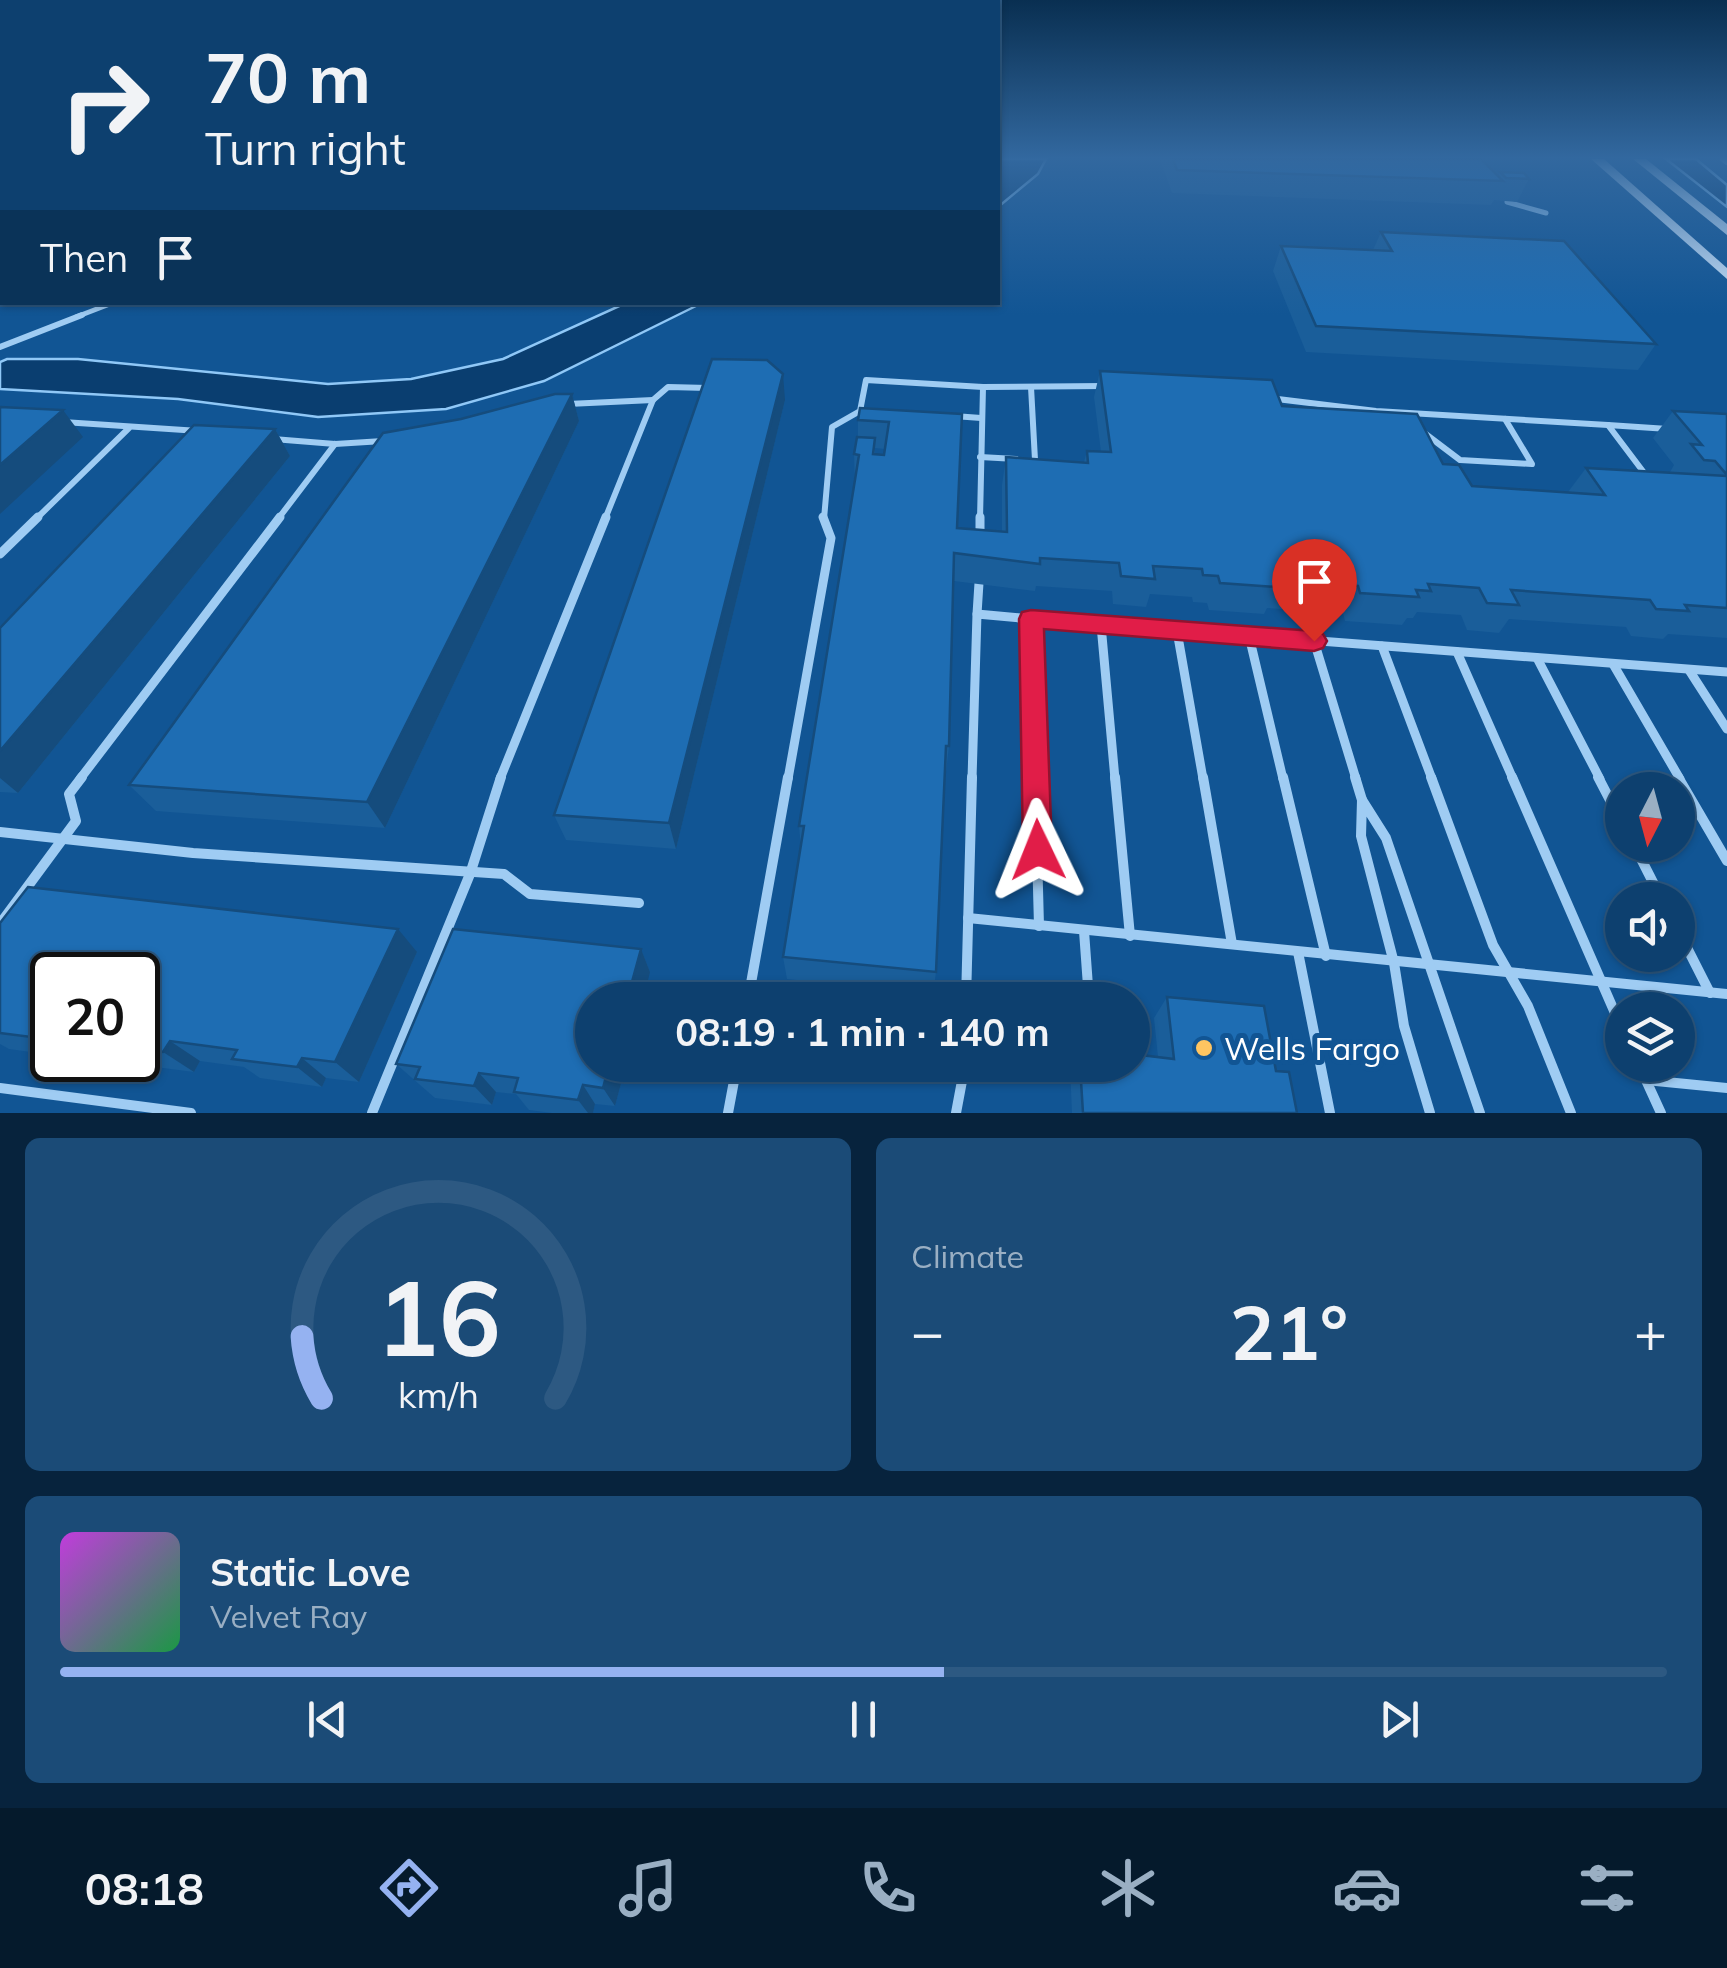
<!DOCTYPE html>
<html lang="en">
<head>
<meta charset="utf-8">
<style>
	body { margin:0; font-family:Mulish,sans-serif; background:#1b4b77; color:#f1f3f6; height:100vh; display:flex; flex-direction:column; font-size:38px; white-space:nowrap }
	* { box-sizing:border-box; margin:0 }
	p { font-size:32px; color:#9aafc3 }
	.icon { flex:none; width:55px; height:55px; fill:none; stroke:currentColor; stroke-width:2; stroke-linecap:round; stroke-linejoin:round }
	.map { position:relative; height:1113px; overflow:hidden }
	.side { display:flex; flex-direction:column; gap:25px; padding:25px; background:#07233d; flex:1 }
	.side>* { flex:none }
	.banner { position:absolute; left:0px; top:0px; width:1000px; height:305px; box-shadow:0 2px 8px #0004,0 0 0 2px #2d5982; background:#0d406f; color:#f1f3f6; overflow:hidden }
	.needle { width:65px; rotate:186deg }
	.buttons { position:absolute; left:1605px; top:772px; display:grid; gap:20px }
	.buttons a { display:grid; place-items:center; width:90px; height:90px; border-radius:50%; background:#0d406f; box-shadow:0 2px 8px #0004,0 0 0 2px #2d5982; font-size:50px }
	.speed { position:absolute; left:30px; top:952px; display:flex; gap:20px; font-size:50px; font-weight:700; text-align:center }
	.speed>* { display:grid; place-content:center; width:130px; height:130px; border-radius:50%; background:#0d406f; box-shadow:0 2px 8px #0004,0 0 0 2px #2d5982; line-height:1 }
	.speed .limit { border:5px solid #111; border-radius:15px; background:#fff; color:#111 }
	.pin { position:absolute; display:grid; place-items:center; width:85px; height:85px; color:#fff; margin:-102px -42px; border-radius:50% 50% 50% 0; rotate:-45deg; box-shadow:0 0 10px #0007 }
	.pin .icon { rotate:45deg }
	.me { position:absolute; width:110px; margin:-55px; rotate:358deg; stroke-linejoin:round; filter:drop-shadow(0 0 8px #0008) }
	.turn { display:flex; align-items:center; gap:35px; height:210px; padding:0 40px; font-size:45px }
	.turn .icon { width:130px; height:130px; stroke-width:2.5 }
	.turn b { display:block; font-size:70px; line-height:85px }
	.then { display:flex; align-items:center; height:95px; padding:0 40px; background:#0003; gap:20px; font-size:38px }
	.big { font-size:75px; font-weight:700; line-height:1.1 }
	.side .tile { flex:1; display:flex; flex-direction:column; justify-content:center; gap:15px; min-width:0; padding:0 35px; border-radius:15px; background:#1b4b77 }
	.side .dial { align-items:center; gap:0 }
	.dial svg { height:260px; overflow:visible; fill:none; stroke:#2d5982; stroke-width:7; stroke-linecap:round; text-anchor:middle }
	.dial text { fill:#f1f3f6; stroke:none }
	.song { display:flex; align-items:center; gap:30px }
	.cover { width:120px; height:120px; border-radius:15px; background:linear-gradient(135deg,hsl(290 70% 55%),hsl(140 70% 35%)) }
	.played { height:10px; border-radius:5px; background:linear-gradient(90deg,#95b2f1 55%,#2d5982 55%) }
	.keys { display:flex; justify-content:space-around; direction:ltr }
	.heat { display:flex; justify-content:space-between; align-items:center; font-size:55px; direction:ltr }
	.side .tiles { flex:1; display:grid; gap:25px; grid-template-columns:1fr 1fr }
	.tile:last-child { grid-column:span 2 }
	.trip { position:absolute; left:575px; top:982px; width:575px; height:100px; border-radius:50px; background:#0d406f; box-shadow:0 2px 8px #0004,0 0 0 2px #2d5982; font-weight:700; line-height:100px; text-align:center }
	.tab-bar { display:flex; height:160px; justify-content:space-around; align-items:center; background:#051a2c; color:#9aafc3 }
	.tab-bar .icon { width:70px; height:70px }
	.tab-bar .selected { color:#95b2f1 }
	.tab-bar b { font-size:45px; color:#f1f3f6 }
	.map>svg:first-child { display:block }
</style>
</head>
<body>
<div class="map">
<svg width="1727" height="1113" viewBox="0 0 1727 1113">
	<rect width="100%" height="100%" fill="#115594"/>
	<!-- water -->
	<g fill="#0a3e70" stroke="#90c8f7" stroke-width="2.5">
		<path d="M998 159H1046L1038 174 998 207Z"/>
		<path d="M1666 159H1696L1727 185V207Z"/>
		<path d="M628 302 702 303 544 381 446 409 318 417 178 399 0 389V362L7 359H78L328 384 411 379 503 359Z"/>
	</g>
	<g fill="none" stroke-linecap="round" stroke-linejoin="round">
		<!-- service-far3 -->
		<g stroke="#9fccf3" stroke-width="5">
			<path d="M1507 202 1546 213"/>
			<path d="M76 317 115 302"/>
		</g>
		<!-- service-far2 -->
		<g stroke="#9fccf3" stroke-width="6">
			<path d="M0 347 82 315"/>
			<path d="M1031 387 1035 460"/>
			<path d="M1269 398 1376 411 1608 425"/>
			<path d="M568 404 653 400"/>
			<path d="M954 416 981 418"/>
			<path d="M63 422 199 431"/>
			<path d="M1423 432 1460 460 1532 464 1505 419"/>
			<path d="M273 439 335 444 383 441"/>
			<path d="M980 457 1016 459"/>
			<path d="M1648 478 1608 425 1668 429"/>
			<path d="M36 519 129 428"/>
			<path d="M278 519 335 444"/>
			<path d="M605 519 653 400 668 387 708 388"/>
			<path d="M824 519 832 427 860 411 866 380 983 387 1105 386"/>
			<path d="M980 519 983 387"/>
		</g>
		<!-- service-far1 -->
		<g stroke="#9fccf3" stroke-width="9">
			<path d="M980 538V517"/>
			<path d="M0 554 38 517"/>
			<path d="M977 614 979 583"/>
			<path d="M1101 625 1115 779"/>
			<path d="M1177 631 1203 779"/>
			<path d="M1249 636 1283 779"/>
			<path d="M1314 641 1356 779"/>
			<path d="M1382 646 1432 779"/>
			<path d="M1457 652 1513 779"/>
			<path d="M1537 658 1600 779"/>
			<path d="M1613 664 1680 779"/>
			<path d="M1689 670 1727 729"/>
			<path d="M80 779 280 517"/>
			<path d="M500 779 606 517"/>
			<path d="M788 779 831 538 823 517"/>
			<path d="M972 779 977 614 1031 619"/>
			<path d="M1035 779 1031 619 1727 672"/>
		</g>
		<!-- service -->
		<g stroke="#9fccf3" stroke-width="10">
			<path d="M1035 777 1039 926"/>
			<path d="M1115 777 1130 936"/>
			<path d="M1203 777 1232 944"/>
			<path d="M1283 777 1326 956"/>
			<path d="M1355 777 1362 800"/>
			<path d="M1431 777 1493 945 1528 1006 1571 1113"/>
			<path d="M1512 777 1622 1029"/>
			<path d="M1598 777 1622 823"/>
			<path d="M1678 777 1727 861"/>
			<path d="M0 832 193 853 504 874 530 894 639 903"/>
			<path d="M1634 845 1662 900"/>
			<path d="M968 918 1727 994"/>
			<path d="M0 924 76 821 69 794 82 777"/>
			<path d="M1678 930 1710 993"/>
			<path d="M1084 931 1089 1000"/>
			<path d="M1298 952 1330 1113"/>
			<path d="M748 1000 788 777"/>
			<path d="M966 1000 972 777"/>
			<path d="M892 1065 965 1072"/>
			<path d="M1639 1065 1661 1113"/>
			<path d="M1646 1080 1727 1088"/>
			<path d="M0 1088 191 1113"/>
			<path d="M372 1113 470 874 501 777"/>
			<path d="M728 1113 737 1065"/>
			<path d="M956 1113 965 1065"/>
			<path d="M1430 1113 1404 1026 1394 963 1361 836 1362 800 1386 838 1480 1113"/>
		</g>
		<!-- minor -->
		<path stroke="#9fccf3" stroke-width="6" d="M1723 159 1727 162"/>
		<!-- secondary -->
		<g fill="#cee6fd" fill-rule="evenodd">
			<path d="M1591 159H1604L1727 268V279Z"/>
			<path d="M1633 159H1646L1727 224V235Z"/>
		</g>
	</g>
	<!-- wall -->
	<g fill="#1a5e9a" fill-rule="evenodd">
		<path d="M1160 159H1481L1498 176 1500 172 1529 179 1517 202 1494 200 1491 205 1172 193Z"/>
		<path d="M1381 232 1656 344 1638 370 1306 352 1273 271 1281 246 1373 250Z"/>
		<path d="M1100 371 1282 406 1443 464 1472 486 1568 492 1586 468 1671 473 1670 472 1674 465 1653 438 1673 411 1727 414V638L1668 634 1663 639 1631 636 1626 627 1509 619 1499 633 1467 630 1461 615 1417 612 1413 618H1407L1402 625 1345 621 1343 613 1267 608 1264 614 1209 610 1207 603 1193 602 1192 597 1150 594 1146 607 1113 604 1112 591 1036 586 1035 591 954 581 949 746 946 772H944L936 972 933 994 787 979 783 957 801 848 799 826 855 482 854 454 858 437V420L962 414 957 528 1002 531V485L1006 457 1084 462 1087 451 1101 452 1094 397ZM875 448 885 449 884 455 875 454Z"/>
		<path d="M572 394 579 421 385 828 156 811 129 785 461 419Z"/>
		<path d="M785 400 676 849 566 840 554 815Z"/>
		<path d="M275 429 290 456 18 793 0 792V628Z"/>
		<path d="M0 923 417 952 359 1082 326 1078 322 1087 260 1078 244 1067 200 1061 194 1072 132 1064 126 1060H138V975H52V1055L9 1049 0 1044Z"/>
		<path d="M641 949 650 972 592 1065H626L615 1106 595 1104 593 1113H552L529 1110 516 1094 496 1092 492 1105 435 1098 396 1064Z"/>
		<path d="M1167 997 1276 1071 1297 1113H1072L1070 1068 1071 1065H1132L1158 1057 1154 1018Z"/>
	</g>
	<!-- shaded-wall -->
	<g fill="#154c7d">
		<path d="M783 374 785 400 676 849 669 823Z"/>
		<path d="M572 394 579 421 385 828 367 802Z"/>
		<path d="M63 410 83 437 0 514V465Z"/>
		<path d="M275 429 290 456 18 793 0 778V751Z"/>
		<path d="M398 929 417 952 359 1082 335 1062Z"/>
		<path d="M641 949 650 972 643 1000H627Z"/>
		<path d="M39 1025 52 1033V1049L31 1037Z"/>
		<path d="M170 1041 200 1061 194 1072 163 1052Z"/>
		<path d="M302 1058 326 1078 322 1087 297 1067Z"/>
		<path d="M609 1065H626L615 1106 603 1088Z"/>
		<path d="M479 1073 496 1092 492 1105 474 1086Z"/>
		<path d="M583 1085 595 1104 593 1113H588L578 1100Z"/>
	</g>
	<!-- building -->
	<g fill="#1e6db3" stroke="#154c7d" stroke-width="2.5">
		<path d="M1173 159H1481L1503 181 1177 170Z"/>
		<path d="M1500 172 1524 173 1529 179 1506 178Z"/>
		<path d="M1381 232 1564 241 1656 344 1316 326 1281 246 1392 251Z"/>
		<path d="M712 359 767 360 783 374 669 823 554 815Z"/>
		<path d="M1100 371 1272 380 1282 406 1417 414 1443 464 1459 465 1472 486 1605 495 1586 468 1727 476V608L1685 605 1689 611 1656 609 1650 600 1511 590 1519 605 1487 603 1479 588 1428 584 1431 591 1416 590 1419 597 1360 593 1358 586 1275 580 1277 587 1220 583 1218 576 1203 575 1202 569 1153 566 1155 579 1121 576 1119 563 1040 558V564L954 553 949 746H946L936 972 783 957 804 826H799L859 455 854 454 857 437 875 438 873 454 884 455 889 422 858 420 860 408 962 414 957 528 1007 532 1006 457 1088 463 1087 451 1111 452Z"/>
		<path d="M555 394H572L367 802 129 785 383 433 461 419Z"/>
		<path d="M0 407 63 410 0 465Z"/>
		<path d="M1673 411 1727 414V475L1715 461 1704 460 1691 444 1702 445Z"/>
		<path d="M194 425 275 429 0 751V628Z"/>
		<path d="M28 887 398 929 335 1062 302 1058 297 1067 232 1059 237 1050 170 1041 163 1052 138 1049V975H52V1027L39 1025 31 1037 0 1033V923Z"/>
		<path d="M453 929 641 949 627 1000H592V1065H609L603 1088 583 1085 578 1100 514 1092 518 1078 479 1073 474 1086 415 1079 420 1067 396 1064Z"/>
		<path d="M1167 997 1264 1006 1276 1071 1289 1072 1297 1113H1083L1080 1065H1132V1054L1174 1059Z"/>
	</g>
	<!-- sky -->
	<linearGradient id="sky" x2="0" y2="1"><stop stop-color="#092f51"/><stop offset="0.5" stop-color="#32689f"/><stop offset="1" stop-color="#32689f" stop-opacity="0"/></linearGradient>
	<rect width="1727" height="315" fill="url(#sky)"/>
	<!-- route -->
	<path fill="#e11d48" stroke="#92132f" stroke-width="2.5" d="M1031 610 1314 631 1323 634 1327 641 1323 648 1314 651 1044 629 1052 850 1048 859 1038 863 1027 859 1023 850 1019 619 1022 612Z"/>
	<!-- markers -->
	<circle fill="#ffc561" stroke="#115594" stroke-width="4" cx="1204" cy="1048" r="10"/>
	<g text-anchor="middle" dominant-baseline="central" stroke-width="10" stroke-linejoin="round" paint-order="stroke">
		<!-- near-poi labels -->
		<g font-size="32" fill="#fff" stroke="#115594" text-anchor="start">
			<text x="1224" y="1048">Wells Fargo</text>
		</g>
	</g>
</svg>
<div class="buttons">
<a><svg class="needle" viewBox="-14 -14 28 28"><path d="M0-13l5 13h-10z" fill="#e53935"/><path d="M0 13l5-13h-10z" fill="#9aafc3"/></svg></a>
<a><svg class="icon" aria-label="sound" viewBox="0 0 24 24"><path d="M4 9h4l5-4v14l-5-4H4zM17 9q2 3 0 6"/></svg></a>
<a><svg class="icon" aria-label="layers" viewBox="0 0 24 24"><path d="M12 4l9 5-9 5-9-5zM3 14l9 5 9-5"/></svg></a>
</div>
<div class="speed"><div class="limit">20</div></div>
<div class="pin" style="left:1314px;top:641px;background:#d93025"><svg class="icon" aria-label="arrive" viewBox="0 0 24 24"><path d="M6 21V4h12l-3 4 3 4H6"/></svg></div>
<svg class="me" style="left:1038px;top:850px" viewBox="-20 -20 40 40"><path d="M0-17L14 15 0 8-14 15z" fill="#e11d48" stroke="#fff" stroke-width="4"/></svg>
<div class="trip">08:19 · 1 min · 140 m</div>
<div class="banner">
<div class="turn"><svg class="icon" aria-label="right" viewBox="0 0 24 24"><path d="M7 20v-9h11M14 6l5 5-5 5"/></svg><div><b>70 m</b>Turn right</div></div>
<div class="then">Then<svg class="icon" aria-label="arrive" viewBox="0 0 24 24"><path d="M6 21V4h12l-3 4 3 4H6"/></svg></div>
</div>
</div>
<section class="side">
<div class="tiles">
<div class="tile dial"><svg viewBox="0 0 100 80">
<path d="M14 69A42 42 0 1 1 86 69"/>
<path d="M14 69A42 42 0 0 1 8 50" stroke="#95b2f1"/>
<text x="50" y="56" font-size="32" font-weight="700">16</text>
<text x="50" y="72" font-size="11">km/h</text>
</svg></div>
<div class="tile"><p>Climate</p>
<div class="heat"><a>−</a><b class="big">21°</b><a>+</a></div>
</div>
<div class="tile">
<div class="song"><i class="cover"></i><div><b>Static Love</b><p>Velvet Ray</p></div></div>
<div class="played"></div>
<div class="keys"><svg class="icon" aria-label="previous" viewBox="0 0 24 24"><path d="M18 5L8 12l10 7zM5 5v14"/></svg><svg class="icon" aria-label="pause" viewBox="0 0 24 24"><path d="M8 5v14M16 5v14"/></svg><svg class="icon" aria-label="next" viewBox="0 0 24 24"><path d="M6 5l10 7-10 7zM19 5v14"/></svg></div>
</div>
</div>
</section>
<nav class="tab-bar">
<b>08:18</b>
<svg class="icon selected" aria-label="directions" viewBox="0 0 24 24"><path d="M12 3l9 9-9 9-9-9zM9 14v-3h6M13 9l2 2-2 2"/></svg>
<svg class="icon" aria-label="music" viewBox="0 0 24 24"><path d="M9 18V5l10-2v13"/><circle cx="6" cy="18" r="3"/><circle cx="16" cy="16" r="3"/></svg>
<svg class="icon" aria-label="phone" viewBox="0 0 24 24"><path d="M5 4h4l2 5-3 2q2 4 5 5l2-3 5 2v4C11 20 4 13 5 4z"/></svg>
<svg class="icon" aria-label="climate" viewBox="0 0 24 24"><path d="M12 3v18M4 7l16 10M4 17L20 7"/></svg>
<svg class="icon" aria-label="car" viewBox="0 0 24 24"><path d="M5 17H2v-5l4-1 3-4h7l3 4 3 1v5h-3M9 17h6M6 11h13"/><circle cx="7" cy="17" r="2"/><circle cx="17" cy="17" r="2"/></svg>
<svg class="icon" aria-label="filters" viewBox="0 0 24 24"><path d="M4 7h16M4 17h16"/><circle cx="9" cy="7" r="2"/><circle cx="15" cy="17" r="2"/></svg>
</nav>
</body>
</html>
